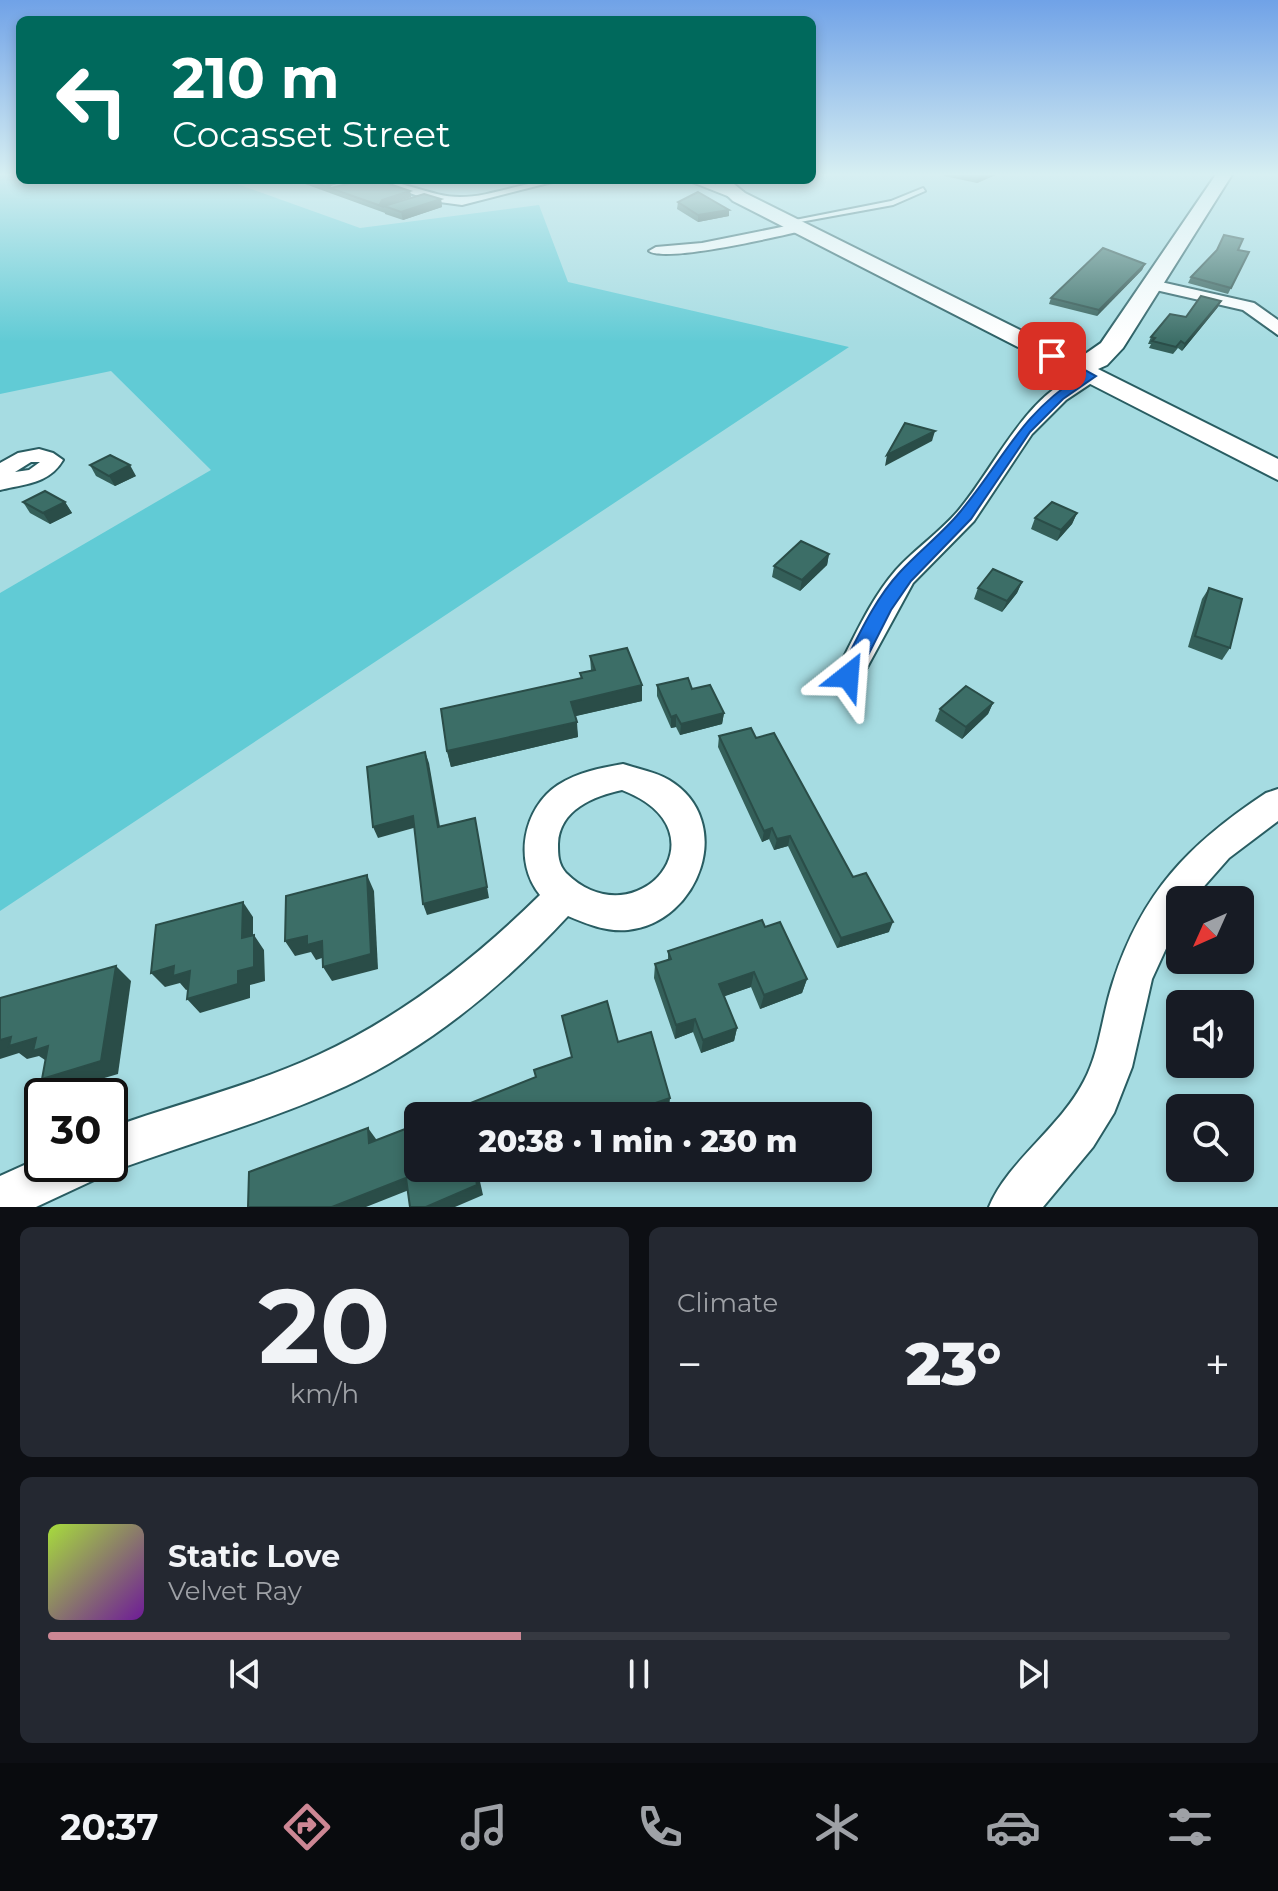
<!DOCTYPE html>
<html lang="en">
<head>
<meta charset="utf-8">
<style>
	body { margin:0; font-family:Montserrat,sans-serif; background:#242831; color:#f1f3f6; height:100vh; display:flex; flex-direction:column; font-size:30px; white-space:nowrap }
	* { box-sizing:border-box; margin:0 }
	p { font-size:26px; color:#9ea1a6 }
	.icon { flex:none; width:44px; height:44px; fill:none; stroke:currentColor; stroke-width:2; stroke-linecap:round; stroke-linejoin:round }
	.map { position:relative; height:1207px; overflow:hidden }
	.panel { display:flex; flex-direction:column; gap:20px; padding:20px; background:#0d0f14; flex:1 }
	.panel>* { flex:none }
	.banner { position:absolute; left:16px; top:16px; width:800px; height:168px; border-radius:12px; box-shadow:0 4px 12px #0003; background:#00695c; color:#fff; overflow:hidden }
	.needle { width:52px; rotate:225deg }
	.controls { position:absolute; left:1166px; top:886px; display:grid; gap:16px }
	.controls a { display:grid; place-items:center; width:88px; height:88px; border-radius:12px; background:#171b24; box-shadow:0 4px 12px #0003; font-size:40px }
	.speed { position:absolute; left:24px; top:1078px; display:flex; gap:16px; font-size:40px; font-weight:700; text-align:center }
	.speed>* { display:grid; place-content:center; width:104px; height:104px; border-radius:50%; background:#171b24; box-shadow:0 4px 12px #0003; line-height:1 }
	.speed .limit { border:4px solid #111; border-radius:12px; background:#fff; color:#111 }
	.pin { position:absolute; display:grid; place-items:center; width:68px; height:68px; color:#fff; margin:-34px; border-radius:16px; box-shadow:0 4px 12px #0006 }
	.me { position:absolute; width:88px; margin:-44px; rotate:28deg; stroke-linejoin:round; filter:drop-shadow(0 0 6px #0008) }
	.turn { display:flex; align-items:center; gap:28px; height:168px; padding:0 24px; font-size:36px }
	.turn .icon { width:104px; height:104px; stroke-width:2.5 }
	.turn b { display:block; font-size:56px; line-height:68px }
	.big { font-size:60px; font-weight:800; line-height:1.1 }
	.panel .card { flex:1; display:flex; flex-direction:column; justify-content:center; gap:12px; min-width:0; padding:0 28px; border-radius:12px; background:#242831 }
	.panel .dial { align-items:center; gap:0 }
	.dial b { font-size:104px; line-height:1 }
	.song { display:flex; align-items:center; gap:24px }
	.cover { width:96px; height:96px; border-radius:12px; background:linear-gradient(135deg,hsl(80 70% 55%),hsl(280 70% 35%)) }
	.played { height:8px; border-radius:4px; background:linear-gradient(90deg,#cd8794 40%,#363941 40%) }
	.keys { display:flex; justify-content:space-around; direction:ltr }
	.heat { display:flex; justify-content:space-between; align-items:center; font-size:44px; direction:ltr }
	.panel .tiles { flex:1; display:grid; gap:20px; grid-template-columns:1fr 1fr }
	.card:last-child { grid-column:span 2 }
	.trip { position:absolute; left:404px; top:1102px; width:468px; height:80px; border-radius:12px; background:#171b24; box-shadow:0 4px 12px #0003; font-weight:800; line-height:80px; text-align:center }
	.tab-bar { display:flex; height:128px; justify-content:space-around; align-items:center; background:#090b0e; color:#9ea1a6 }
	.tab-bar .icon { width:56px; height:56px }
	.tab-bar .selected { color:#cd8794 }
	.tab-bar b { font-size:36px; color:#f1f3f6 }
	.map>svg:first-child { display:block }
</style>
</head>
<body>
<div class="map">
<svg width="1278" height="1207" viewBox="0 0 1278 1207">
	<rect width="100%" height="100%" fill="#a6dce2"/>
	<!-- green -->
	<path fill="#61cbd5" d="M0 173H20V180H226L360 228 539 205 568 282 849 347 0 911V593L211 470 111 371 0 394Z"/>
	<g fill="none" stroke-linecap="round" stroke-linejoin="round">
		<!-- lane casing -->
		<g stroke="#295d62" stroke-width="4">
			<path id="lane" d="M923 188 925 191 893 205 789 224 785 222 891 201Z"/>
		</g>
		<!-- street casing -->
		<g stroke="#295d62" stroke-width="4">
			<g id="street">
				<path d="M374 180C404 180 430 197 460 197 494 197 526 180 560 180L462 205 432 201Z"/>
				<path d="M687 180H704L740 194 730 197Z"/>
				<path d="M801 223 808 227 806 230C780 236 665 263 649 251L656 247 702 243Z"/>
				<path d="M1152 280 1254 303 1278 320V335L1243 310 1147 288V282Z"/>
				<path d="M1090 371 1096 372V380L1066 400 1032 434 974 521 913 583 858 684 848 687 838 684 834 676C853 641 869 601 896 570 915 549 939 533 958 511 995 468 1029 386 1090 371Z"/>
				<path d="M39 449 53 453 63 460C49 484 24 484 0 490V463L18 453ZM31 462H40L29 470 15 472Z"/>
				<path d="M623 764C638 769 656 772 669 780 737 821 699 923 628 930 606 932 587 924 568 916 505 984 431 1046 346 1086 270 1121 189 1143 110 1172L99 1168 94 1180 36 1207H0V1176L42 1157V1164H110V1128C179 1103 251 1086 318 1055 401 1017 475 959 540 895 513 862 523 808 558 785 578 772 600 768 623 764ZM622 790C731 832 636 942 566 873 558 864 558 855 558 844 559 810 594 796 622 790Z"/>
				<path d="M1278 789V821L1229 858 1192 900H1180V918L1152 979 1132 1067 1114 1113 1093 1147 1043 1207H989C1008 1161 1060 1128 1084 1081 1100 1051 1102 1015 1113 982 1142 892 1189 844 1266 793Z"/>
			</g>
		</g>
		<!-- secondary casing -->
		<g stroke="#295d62" stroke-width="4">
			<path id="secondary" d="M1217 173H1233L1123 348 1107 365 1098 369 1278 459V480L733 201 711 180H729L745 193 1078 359 1101 343Z"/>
		</g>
		<!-- lane -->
		<use href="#lane" fill="#fff" fill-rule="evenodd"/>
		<!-- street -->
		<use href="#street" fill="#fff" fill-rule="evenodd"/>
		<!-- secondary -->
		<use href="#secondary" fill="#fff" fill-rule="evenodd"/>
	</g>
	<!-- wall -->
	<g fill="#345f59">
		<path d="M945 173H1000L977 183 944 176Z"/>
		<path d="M304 180H349L330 186 331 188 410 191 411 197 390 204 441 199 442 207 403 220 385 214 384 206 385 213 305 184Z"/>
		<path d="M504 180H528L515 184Z"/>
		<path d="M678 202 729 216 698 222 677 209Z"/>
		<path d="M1238 250 1249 252 1228 294 1188 283 1191 277Z"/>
		<path d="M1145 264 1142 270 1097 316 1049 304 1051 298Z"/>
		<path d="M1218 307 1182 351 1178 348 1173 354 1149 348 1151 344H1148L1151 337 1186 317Z"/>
		<path d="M90 465 136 476 115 486 96 476Z"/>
		<path d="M23 502H65L72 513 50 524 30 513Z"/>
		<path d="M1077 513 1072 524 1057 541 1031 529 1035 518Z"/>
		<path d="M829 554 827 565 800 591 772 577 774 566Z"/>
		<path d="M1022 582 1017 593 1002 612 974 599 978 588Z"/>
		<path d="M1209 588 1230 648 1222 660 1188 647 1202 599Z"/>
		<path d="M590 656 642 701 575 716 578 737 451 767 447 751 581 678 580 673 591 671Z"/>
		<path d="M657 685 692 689 724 713 722 724 680 735 676 727 671 728 657 696Z"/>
		<path d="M993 703 988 714 962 739 935 721 940 709Z"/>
		<path d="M719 736 756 738 889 932 837 948 788 846 774 850 769 839 762 842 718 747Z"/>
		<path d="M765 927 807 979 802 993 760 1009 751 987 724 996 737 1028 734 1041 701 1053 693 1032 675 1039 654 978 655 964 668 960V951Z"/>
	</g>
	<!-- shaded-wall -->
	<g fill="#2a4d48">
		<path d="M980 173H1000L977 183Z"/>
		<path d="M329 180H349L330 186 327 184Z"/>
		<path d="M515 180H528L515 184Z"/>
		<path d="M410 191 411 197 383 206 380 204 382 200Z"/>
		<path d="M441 199 442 207 403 220 401 212Z"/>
		<path d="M729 210V216L698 222V215Z"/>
		<path d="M1145 264 1142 270 1097 316 1099 310Z"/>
		<path d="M1221 301 1218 307 1182 351 1185 344Z"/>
		<path d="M935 431 932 441 885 466 887 455Z"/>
		<path d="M130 465 136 476 115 486 109 476Z"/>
		<path d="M65 502 72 513 50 524 43 513Z"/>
		<path d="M1077 513 1072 524 1057 541 1061 530Z"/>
		<path d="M829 554 827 565 800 591 802 580Z"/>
		<path d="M1022 582 1017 593 1002 612 1007 601Z"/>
		<path d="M642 685V701L572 717 571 702Z"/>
		<path d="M993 703 988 714 962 739 966 727Z"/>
		<path d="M724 713 722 724 680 735 681 724Z"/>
		<path d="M676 715V727L671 728V717Z"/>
		<path d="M577 722 578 737 451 767 447 751Z"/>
		<path d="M425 752 429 763 442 838 438 827Z"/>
		<path d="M413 816 417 827 378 838 373 827Z"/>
		<path d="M475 818 489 898 427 915 423 904Z"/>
		<path d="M772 828 769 839 762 842 764 831Z"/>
		<path d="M790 836 788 846 774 850 777 839Z"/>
		<path d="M367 875 374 891 378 969 332 981 323 967Z"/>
		<path d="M243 902 253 917V953L242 938Z"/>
		<path d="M893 922 889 932 837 948 841 938Z"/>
		<path d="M254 935 264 950 265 981 250 985V998L200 1013 187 999 238 971Z"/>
		<path d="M307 936 322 941 331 955 316 960 311 952 295 956 285 941Z"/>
		<path d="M116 966 131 981 118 1074 60 1091 42 1079Z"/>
		<path d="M174 966 190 971 202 986 186 990 180 983 165 987 151 973Z"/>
		<path d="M754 972 751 987 717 999 719 984Z"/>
		<path d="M807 979 802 993 760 1009 764 995Z"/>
		<path d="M695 1019 693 1032 675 1039 676 1025Z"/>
		<path d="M737 1028 734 1041 701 1053 703 1040Z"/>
		<path d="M11 1037 36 1038 48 1046 51 1064 39 1056 27 1059 19 1053 0 1059V1040Z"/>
		<path d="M670 1098 669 1110 652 1116H618Z"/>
		<path d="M368 1128 376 1139 378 1154 369 1143Z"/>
		<path d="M474 1168H500L479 1177 483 1195 455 1207H426Z"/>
		<path d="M406 1178 414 1188 366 1207H332Z"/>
	</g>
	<!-- building -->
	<g fill="#3c6e67" stroke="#2a4d48" stroke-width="2">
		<path d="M307 180H330L327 184 331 188 364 180H378L410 191 382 200 380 204 384 207Z"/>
		<path d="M698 192 729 210 698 215 678 202Z"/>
		<path d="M424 194 441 199 401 212 384 206Z"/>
		<path d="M1224 235 1243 239 1238 250 1249 252 1231 288 1191 277 1217 250Z"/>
		<path d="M1103 248 1145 264 1099 310 1051 298Z"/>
		<path d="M1201 296 1221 301 1185 344 1181 341 1176 347 1152 341 1155 338 1151 337 1170 314 1186 317Z"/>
		<path d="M905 423 935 431 887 455Z"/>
		<path d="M110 455 130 465 109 476 90 465Z"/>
		<path d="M45 491 65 502 43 513 23 502Z"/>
		<path d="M1052 502 1077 513 1061 530 1035 518Z"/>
		<path d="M801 541 829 554 802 580 774 566Z"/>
		<path d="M993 569 1022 582 1007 601 978 588Z"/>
		<path d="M1209 588 1242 599 1230 648 1195 636Z"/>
		<path d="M627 648 642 685 571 702 577 722 447 751 441 709 582 678 580 673 595 670 590 656Z"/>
		<path d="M688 678 692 689 710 685 724 713 681 724 676 715 671 717 657 685Z"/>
		<path d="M966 686 993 703 966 727 940 709Z"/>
		<path d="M751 728 756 738 774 733 853 877 866 873 893 922 841 938 790 836 777 839 772 828 764 831 719 736Z"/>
		<path d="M425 752 438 827 475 818 487 887 423 904 413 816 373 827 367 767Z"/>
		<path d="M367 875 371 954 323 967 322 941 307 945V936L285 941 286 896Z"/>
		<path d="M243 902 242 938 254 935V967L238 971V984L187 999 190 971 173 976 174 966 151 973 156 925Z"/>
		<path d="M762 920 765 927 780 922 807 979 764 995 754 972 719 984 737 1028 703 1040 695 1019 676 1025 655 964 671 959 668 951Z"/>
		<path d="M116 966 101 1061 42 1079 48 1046 33 1051 36 1038 9 1046 11 1037 0 1040V998Z"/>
		<path d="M607 1001 618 1042 651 1032 670 1098 618 1116H438L536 1077 534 1070 572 1057 562 1016Z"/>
		<path d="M418 1124V1168H474L477 1185 426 1207H410L406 1178 332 1207H248L249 1172 368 1128 369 1143Z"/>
	</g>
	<!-- sky -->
	<linearGradient id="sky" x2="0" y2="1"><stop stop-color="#70a2e7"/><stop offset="0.51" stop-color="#d7eff2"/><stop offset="1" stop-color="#d7eff2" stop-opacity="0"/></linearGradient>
	<rect width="1278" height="342" fill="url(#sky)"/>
	<!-- route -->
	<path fill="#1a73e8" stroke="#114b97" stroke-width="2" d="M1048 354H1056L1096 376 1063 399 1030 432 971 519 911 581 891 610 855 681H841L838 676C856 641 873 601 900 572 919 551 943 533 960 512 1005 458 1018 417 1080 376L1048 359Z"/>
</svg>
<div class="controls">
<a><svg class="needle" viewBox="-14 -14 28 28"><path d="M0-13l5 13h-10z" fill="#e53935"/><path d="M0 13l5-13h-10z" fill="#9ea1a6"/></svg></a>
<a><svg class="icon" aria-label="sound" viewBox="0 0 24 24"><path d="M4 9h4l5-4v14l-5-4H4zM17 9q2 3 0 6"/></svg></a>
<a><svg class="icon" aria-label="search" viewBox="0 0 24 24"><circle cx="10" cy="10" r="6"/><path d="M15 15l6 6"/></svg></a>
</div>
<div class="speed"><div class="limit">30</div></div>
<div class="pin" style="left:1052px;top:356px;background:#d93025"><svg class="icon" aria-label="arrive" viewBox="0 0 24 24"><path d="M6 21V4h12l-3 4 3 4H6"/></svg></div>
<svg class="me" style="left:848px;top:676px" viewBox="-20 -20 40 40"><path d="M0-17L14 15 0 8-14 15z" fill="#1a73e8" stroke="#fff" stroke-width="4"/></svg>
<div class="trip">20:38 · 1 min · 230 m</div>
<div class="banner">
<div class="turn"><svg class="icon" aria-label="left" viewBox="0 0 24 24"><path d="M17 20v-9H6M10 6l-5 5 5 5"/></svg><div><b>210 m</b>Cocasset Street</div></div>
</div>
</div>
<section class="panel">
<div class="tiles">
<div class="card dial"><b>20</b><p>km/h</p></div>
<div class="card"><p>Climate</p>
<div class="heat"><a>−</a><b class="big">23°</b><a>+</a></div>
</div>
<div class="card">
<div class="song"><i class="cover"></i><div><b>Static Love</b><p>Velvet Ray</p></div></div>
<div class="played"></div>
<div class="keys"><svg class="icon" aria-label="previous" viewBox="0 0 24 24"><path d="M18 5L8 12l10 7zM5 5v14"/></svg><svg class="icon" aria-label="pause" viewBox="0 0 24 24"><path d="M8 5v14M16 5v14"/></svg><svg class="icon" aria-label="next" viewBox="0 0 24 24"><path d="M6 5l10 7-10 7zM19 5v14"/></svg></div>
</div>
</div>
</section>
<nav class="tab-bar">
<b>20:37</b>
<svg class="icon selected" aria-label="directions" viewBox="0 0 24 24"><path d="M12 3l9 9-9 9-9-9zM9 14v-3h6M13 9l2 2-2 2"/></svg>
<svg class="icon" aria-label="music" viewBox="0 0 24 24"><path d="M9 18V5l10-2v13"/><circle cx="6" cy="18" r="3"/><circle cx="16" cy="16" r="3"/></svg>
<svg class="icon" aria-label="phone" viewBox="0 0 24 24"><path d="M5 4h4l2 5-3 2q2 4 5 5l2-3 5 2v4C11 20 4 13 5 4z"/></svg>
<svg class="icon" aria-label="climate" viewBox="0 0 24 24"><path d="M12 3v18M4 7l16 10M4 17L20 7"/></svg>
<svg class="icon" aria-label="car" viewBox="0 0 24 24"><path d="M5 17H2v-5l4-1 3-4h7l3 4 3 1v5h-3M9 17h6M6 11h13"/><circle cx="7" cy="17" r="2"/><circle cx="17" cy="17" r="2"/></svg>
<svg class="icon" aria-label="filters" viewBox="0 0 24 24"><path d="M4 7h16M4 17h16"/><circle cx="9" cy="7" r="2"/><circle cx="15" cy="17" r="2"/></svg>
</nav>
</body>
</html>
